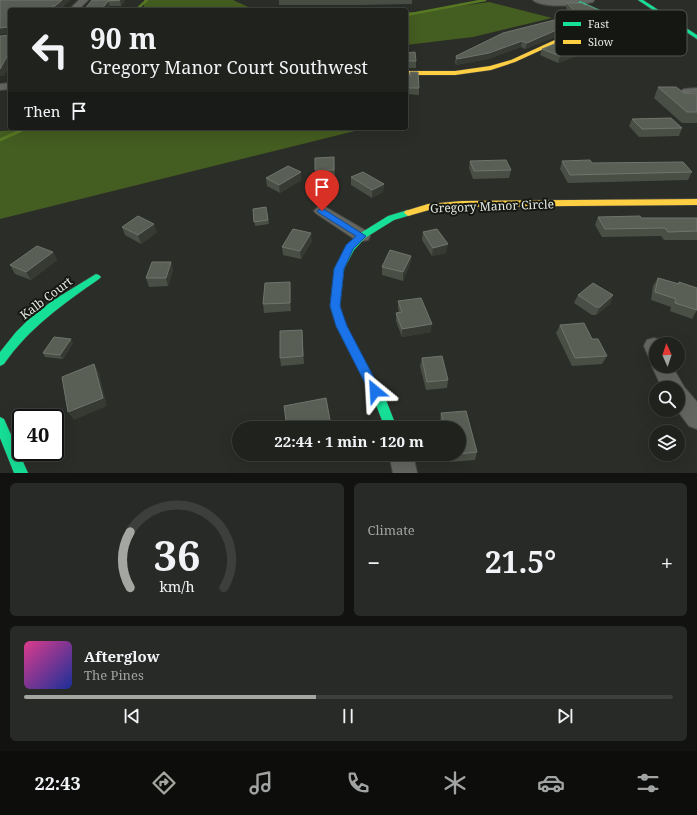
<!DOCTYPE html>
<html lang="en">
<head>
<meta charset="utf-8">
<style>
	body { margin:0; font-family:"Noto Serif",serif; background:#282a27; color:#f1f3f6; height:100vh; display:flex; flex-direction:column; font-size:15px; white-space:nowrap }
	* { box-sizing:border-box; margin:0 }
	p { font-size:13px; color:#a2a4a4 }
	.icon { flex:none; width:22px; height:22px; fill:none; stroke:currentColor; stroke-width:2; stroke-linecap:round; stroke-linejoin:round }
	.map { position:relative; height:473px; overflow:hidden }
	.sheet { display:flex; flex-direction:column; gap:10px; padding:10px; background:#121310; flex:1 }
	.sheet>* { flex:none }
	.top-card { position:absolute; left:8px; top:8px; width:400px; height:122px; border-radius:4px; box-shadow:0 4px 16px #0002,0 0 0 1px #3d3f3c; background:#20221e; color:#f1f3f6; overflow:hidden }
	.needle { width:26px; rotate:357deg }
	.buttons { position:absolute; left:649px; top:337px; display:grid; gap:8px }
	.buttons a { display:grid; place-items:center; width:36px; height:36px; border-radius:50%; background:#20221e; box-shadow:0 4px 16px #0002,0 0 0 1px #3d3f3c; font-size:20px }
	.speed { position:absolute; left:12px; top:409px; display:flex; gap:8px; font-size:20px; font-weight:700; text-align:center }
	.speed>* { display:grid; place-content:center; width:52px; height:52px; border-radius:50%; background:#20221e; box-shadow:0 4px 16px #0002,0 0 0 1px #3d3f3c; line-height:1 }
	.speed .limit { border:2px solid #111; border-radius:6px; background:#fff; color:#111 }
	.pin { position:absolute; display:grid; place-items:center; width:34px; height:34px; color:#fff; margin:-41px -17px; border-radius:50% 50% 50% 0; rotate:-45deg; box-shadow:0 0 4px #0007 }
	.pin .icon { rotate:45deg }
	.me { position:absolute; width:44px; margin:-22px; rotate:333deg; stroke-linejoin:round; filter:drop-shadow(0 0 3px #0008) }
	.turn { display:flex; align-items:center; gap:14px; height:84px; padding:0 16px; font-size:18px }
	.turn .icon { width:52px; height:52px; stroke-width:2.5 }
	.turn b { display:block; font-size:28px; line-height:34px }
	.then { display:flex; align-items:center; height:38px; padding:0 16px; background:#0003; gap:8px; font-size:15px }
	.big { font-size:30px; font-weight:700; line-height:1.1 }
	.sheet .widget { flex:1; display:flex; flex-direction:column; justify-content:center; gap:6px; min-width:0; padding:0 14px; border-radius:6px; background:#282a27 }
	.sheet .dial { align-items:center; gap:0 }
	.dial svg { height:104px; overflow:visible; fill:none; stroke:#3d3f3c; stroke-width:7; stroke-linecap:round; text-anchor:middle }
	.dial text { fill:#f1f3f6; stroke:none }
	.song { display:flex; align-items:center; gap:12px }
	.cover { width:48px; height:48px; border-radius:6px; background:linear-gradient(135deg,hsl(330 70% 55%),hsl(230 70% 35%)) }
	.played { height:4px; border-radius:2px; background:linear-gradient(90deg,#a4a7a1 45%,#3d3f3c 45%) }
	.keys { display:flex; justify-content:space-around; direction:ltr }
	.heat { display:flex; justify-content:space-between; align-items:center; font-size:22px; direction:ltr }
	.sheet .tiles { flex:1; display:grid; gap:10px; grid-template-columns:1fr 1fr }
	.widget:last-child { grid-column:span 2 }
	.trip { position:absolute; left:232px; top:421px; width:234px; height:40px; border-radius:20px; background:#20221e; box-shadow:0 4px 16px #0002,0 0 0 1px #3d3f3c; font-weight:700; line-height:40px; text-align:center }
	.tab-bar { display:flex; height:64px; justify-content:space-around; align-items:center; background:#0d0e0c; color:#a2a4a4 }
	.tab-bar .icon { width:28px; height:28px }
	.tab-bar .current { color:#a4a7a1 }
	.tab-bar b { font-size:18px; color:#f1f3f6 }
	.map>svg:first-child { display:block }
</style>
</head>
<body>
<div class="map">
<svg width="697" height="473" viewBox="0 0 697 473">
	<rect width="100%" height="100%" fill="#2b2d28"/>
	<!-- forest -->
	<g fill="#445d20">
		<path d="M144 0H233L255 10H259H144Z"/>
		<path d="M489 2 552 18 473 37 406 45V12H416Z"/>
		<path d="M64 128H367L0 219V131Z"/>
	</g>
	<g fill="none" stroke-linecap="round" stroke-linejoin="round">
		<!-- stream-far1 -->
		<g stroke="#587924" stroke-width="2.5">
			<path d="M136 10 147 0"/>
			<path d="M406 15 485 0"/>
		</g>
		<!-- stream -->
		<path stroke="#587924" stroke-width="3" d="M0 140 27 128"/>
		<!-- lane casing -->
		<g stroke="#4a4b47" stroke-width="2">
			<path id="lane" d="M697 88V92H689L697 99V104L681 91 684 89Z"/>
		</g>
		<!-- street casing -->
		<g stroke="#4a4b47" stroke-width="2">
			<g id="street">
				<path d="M79 0H88L78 10H69Z"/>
				<path d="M533 0H594L593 2C580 5 543 9 533 0Z"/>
				<path d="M10 83V89L0 90V84Z"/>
				<path d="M322 206 327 208 368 232 370 236 368 240 362 241 356 240 317 214 314 211 317 208Z"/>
				<path d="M654 338 661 340 663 344H656V359L649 357 644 346 647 340Z"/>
				<path d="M655 360H656V366H672L684 387 697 402V429L689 426 677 410 678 388H662L652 366Z"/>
				<path d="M389 454H413L417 473H393Z"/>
			</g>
		</g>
		<!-- fast casing -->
		<g stroke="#4a4b47" stroke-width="1">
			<g id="fast">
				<path d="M638 0H643L697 35V39Z"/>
				<path d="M580 1 613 16 616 29 603 30V28L611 27 609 18 578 3Z"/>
				<path d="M408 210 412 213 411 215 394 220 365 238 354 250 344 269 340 306 346 326 386 400 397 428H385L376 405 336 326 330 306 334 269 347 246 359 234 388 216Z"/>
				<path d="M96 274 99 275 101 277 99 279C63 304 29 328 4 364L0 366V352L16 332 27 321 52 301Z"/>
				<path d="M0 417 4 419 28 473H14L0 438Z"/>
			</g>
		</g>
		<!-- slow casing -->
		<g stroke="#4a4b47" stroke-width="1">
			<g id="slow">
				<path d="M605 27 608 29 607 30 561 41 515 62 491 70 455 75H406V71H455L490 66 511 60 557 39Z"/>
				<path d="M697 199V205L462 207 429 210 408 216 404 213 405 211 428 204 462 201Z"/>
			</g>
		</g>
		<!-- lane -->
		<use href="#lane" fill="#646662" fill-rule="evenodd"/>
		<!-- street -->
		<use href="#street" fill="#646662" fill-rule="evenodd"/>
		<!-- fast -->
		<use href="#fast" fill="#16e098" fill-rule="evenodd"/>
		<!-- slow -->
		<use href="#slow" fill="#ffcf43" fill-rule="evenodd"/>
	</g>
	<!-- wall -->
	<g fill="#4a4f45">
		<path d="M0 0H70L59 10H10V63L4 76 9 33 0 34Z"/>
		<path d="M92 0H125L121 6H110L107 10H84Z"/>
		<path d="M279 0H412V4L360 5H279Z"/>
		<path d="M567 3 585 5 602 12 600 18 587 28 555 37 525 49 521 47 488 59 456 65 455 62 456 56 572 16 566 8Z"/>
		<path d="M625 10 664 35 654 44 623 16Z"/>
		<path d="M621 35 619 42 587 50V52L558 63 540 55 542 49Z"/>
		<path d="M406 53 416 61V68H406Z"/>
		<path d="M410 72 419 88V95L406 94V76H409Z"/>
		<path d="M658 87 684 93H697V123H682L654 98Z"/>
		<path d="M632 119 682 128 679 136 639 137 629 126Z"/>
		<path d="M334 157 335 177 315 178V170Z"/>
		<path d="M470 161 511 170 509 178 473 179 469 168Z"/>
		<path d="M562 161 592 163 692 172 688 180 568 183 560 169Z"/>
		<path d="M301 172V180L280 193 267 186 266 178Z"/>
		<path d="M351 177 384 184 383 192 372 198 351 185Z"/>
		<path d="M266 207 269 224 255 226 253 209Z"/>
		<path d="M598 217 641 218H697V240H664L661 236 602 237 595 225Z"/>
		<path d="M122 227 157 232 141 244 125 235Z"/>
		<path d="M423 232 446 253 432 256 422 240Z"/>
		<path d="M312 241 301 259 283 255 282 247Z"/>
		<path d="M53 252 57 260 31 280 15 274 10 265Z"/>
		<path d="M411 256 410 264 403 281 382 275V267Z"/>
		<path d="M171 262 173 270 168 286 149 287 146 278Z"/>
		<path d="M658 278 677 284 679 282 697 310 692 319 670 311 671 307 651 300 653 286Z"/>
		<path d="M291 290V311L264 313 263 304Z"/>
		<path d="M578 295H613L610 304 596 315H592L574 303Z"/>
		<path d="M398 301 431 332 402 337 396 321V313L399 312 398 309Z"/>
		<path d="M560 325 592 339 607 356 602 364 572 366 556 333Z"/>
		<path d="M302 330 304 364 281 366 280 358Z"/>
		<path d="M73 343 63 359 45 357 43 353Z"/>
		<path d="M422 358 448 380 447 388 426 390 420 366Z"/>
		<path d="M466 411 477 452 475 460 449 462 447 454H459V428H441L440 421 441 413Z"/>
	</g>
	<!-- shaded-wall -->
	<g fill="#363a32">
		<path d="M62 0H70L59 10H57L55 6Z"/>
		<path d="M120 0H125L121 6Z"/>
		<path d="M108 1 110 6 107 10H101Z"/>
		<path d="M52 6 54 10H50Z"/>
		<path d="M602 12 600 18 587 28 555 37 525 49 527 43Z"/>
		<path d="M9 27 10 33 0 34V28Z"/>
		<path d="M667 29 664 35 654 44 657 37Z"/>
		<path d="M621 35 619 42 587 50V52L558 63 560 56 585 44Z"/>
		<path d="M522 41 521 47 488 59 456 65 457 59Z"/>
		<path d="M10 51V63L4 76H0V69Z"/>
		<path d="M301 172V180L280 193 279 185Z"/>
		<path d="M384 184 383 192 372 198V190Z"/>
		<path d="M154 224 157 232 141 244 138 235Z"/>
		<path d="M311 233 312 241 301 259 300 251Z"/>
		<path d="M448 244 446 253 432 256 433 248Z"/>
		<path d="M53 252 57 260 31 280 26 272Z"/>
		<path d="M411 256 410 264 403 281V272Z"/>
		<path d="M171 262 173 270 168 286 166 278Z"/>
		<path d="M290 282 291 290V311L290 303Z"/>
		<path d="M613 295 610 304 596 315 600 307Z"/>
		<path d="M432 324 431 332 402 337V329Z"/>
		<path d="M71 339 73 343 63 359 60 355Z"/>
		<path d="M94 364 99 372 107 406 74 420 68 412Z"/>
		<path d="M331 426V428H321Z"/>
	</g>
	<!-- building -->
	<g fill="#5a5f56" stroke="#70756c">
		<path d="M0 0H62L55 6H52L50 10H10V51L0 69V36L9 35V27L0 28Z"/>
		<path d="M92 0H120L108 1 101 10H84Z"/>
		<path d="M567 3H582L585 5H587L602 12 589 22 556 30 527 43 522 41 489 53 457 59 456 56 503 33 578 14Z"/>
		<path d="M606 29 621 35 585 44 589 46 560 56 542 49 574 36Z"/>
		<path d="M415 52 416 61H406V53Z"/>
		<path d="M410 72H418L419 88H406V76H411Z"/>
		<path d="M658 87H676L684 93H697V112H687Z"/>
		<path d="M671 118 682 128 642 129 632 119Z"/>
		<path d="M334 157V170H315V158Z"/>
		<path d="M506 160 511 170 474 171 470 161Z"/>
		<path d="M590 160 592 163 683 162 692 172 570 175 562 161Z"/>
		<path d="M288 166 301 172 279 185 266 178Z"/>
		<path d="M363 172 384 184 372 190 351 177Z"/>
		<path d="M266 207 268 220 254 222 253 209Z"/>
		<path d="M138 216 154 224 138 235 122 227Z"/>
		<path d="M640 216 641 218H697V231L668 232 665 228 605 229 598 217Z"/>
		<path d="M293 229 311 233 300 251 282 247Z"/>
		<path d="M437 229 448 244 433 248 423 232Z"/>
		<path d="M37 246 53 252 26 272 10 265Z"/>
		<path d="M390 250 411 256 403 272 382 267Z"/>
		<path d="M152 262H171L166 278H146Z"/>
		<path d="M658 278 679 284V282L697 288V310L675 303 676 299 655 292Z"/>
		<path d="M290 282V303L263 304 265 283Z"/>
		<path d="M593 283 613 295 600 307H596L578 295Z"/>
		<path d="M421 298 432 324 402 329 396 313 402 312 398 301Z"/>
		<path d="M584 323 592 339H598L607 356 575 358 560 325Z"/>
		<path d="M302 330 303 356 280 358V331Z"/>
		<path d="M54 337 71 339 60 355 43 353Z"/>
		<path d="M442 356 448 380 427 382 422 358Z"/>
		<path d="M94 364 103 398 68 412 62 377Z"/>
		<path d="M326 398 331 426 321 428H287L284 406Z"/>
		<path d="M466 411 477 452 459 454V428H445L441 413Z"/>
	</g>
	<!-- route -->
	<path fill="#1a73e8" stroke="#114b97" d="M322 208 366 236 353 249 344 269 340 306 347 326 381 391 379 395 375 396 371 395 336 326 330 306 334 269 346 245 356 236 319 213 317 211Z"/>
	<g text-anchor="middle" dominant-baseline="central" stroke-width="4" stroke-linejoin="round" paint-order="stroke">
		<!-- street labels -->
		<g font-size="12" fill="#e5e9e2" stroke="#141712">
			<text transform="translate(492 206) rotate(-2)">Gregory Manor Circle</text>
			<text transform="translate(46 298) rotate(-37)">Kalb Court</text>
		</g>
	</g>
	<!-- legend -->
	<rect x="555" y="10" width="132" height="46" rx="6" fill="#141712" stroke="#535650" stroke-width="1"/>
	<rect x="563" y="22" width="18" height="4" fill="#16e098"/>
	<rect x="563" y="40" width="18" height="4" fill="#ffcf43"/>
	<g font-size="11" fill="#e5e9e2">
		<text x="588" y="28">Fast</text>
		<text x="588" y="46">Slow</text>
	</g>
</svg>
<div class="buttons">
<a><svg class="needle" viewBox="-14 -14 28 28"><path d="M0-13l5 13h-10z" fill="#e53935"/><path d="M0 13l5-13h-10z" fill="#a2a4a4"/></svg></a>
<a><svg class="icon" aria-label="search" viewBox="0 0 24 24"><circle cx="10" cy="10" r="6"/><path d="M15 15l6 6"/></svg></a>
<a><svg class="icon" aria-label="layers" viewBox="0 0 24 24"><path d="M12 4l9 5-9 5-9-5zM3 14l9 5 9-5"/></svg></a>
</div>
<div class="speed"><div class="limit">40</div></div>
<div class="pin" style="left:322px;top:211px;background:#d93025"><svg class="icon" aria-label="arrive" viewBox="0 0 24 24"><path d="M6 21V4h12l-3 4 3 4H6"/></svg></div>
<svg class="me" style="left:375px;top:391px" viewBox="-20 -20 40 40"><path d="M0-17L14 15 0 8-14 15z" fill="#1a73e8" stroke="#fff" stroke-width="4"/></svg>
<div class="trip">22:44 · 1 min · 120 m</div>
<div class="top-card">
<div class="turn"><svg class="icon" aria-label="left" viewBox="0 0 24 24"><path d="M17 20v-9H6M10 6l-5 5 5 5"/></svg><div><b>90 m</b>Gregory Manor Court Southwest</div></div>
<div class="then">Then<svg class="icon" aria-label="arrive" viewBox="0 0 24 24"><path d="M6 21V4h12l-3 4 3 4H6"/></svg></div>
</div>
</div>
<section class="sheet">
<div class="tiles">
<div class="widget dial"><svg viewBox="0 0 100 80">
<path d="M14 69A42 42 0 1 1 86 69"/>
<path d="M14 69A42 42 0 0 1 14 26" stroke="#a4a7a1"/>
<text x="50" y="56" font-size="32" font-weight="700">36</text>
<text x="50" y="72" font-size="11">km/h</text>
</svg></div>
<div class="widget"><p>Climate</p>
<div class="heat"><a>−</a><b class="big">21.5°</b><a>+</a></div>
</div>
<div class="widget">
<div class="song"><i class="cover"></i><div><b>Afterglow</b><p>The Pines</p></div></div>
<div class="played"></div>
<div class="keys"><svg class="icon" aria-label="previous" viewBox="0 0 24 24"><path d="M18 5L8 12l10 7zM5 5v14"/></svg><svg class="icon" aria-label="pause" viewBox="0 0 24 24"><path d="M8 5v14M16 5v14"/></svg><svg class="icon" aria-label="next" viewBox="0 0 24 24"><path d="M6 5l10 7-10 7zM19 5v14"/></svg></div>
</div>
</div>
</section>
<nav class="tab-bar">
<b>22:43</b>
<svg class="icon current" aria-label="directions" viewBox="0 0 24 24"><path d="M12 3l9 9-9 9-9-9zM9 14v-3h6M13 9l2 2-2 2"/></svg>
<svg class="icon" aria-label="music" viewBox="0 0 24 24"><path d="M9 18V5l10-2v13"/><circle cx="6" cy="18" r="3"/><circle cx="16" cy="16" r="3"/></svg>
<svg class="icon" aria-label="phone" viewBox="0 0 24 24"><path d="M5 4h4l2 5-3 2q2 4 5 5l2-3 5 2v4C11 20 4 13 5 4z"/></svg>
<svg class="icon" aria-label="climate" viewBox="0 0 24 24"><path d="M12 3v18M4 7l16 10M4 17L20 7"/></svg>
<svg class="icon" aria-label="car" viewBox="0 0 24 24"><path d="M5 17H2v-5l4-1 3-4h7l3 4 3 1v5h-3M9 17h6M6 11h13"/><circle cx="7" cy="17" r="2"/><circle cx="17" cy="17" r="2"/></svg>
<svg class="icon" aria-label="filters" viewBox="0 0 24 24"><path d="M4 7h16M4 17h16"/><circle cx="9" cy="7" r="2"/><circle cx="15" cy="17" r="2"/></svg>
</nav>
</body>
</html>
